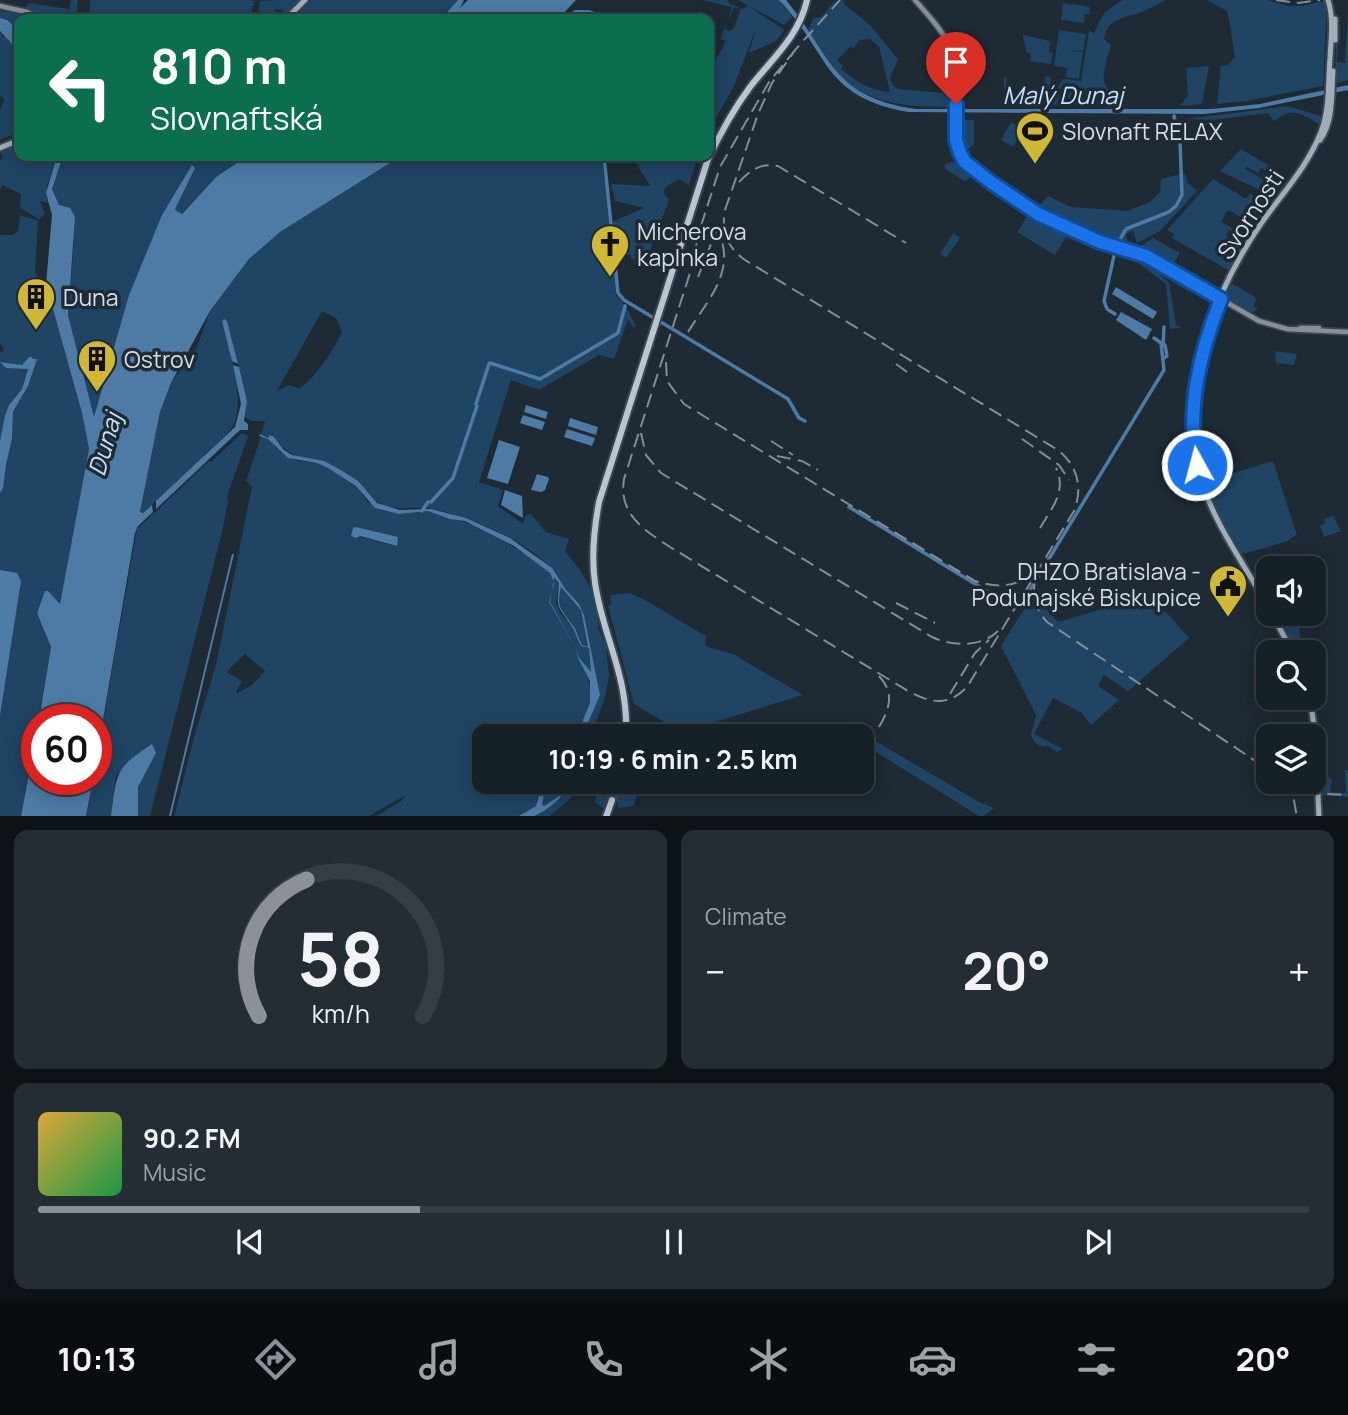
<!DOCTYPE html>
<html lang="en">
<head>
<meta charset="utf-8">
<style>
	body { margin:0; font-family:Manrope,sans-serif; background:#232d33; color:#f1f3f6; height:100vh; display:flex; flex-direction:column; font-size:26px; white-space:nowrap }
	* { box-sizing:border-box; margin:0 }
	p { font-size:23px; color:#9ea3a7 }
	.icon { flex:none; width:38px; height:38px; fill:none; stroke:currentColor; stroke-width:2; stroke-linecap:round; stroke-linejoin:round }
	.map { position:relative; height:816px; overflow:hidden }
	.side { display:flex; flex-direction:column; gap:14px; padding:14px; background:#0c1215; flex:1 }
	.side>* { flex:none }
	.top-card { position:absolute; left:14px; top:14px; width:700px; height:147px; border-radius:14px; box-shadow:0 4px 18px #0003,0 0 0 2px #353e44; background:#0b6e4f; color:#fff; overflow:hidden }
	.buttons { position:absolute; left:1256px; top:556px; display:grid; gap:14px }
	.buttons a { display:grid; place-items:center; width:70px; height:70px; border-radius:14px; background:#162027; box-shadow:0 4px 18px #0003,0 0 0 2px #353e44; font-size:35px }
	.speed { position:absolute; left:21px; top:704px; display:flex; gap:14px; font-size:35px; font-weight:700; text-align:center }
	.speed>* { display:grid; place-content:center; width:91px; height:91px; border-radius:50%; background:#162027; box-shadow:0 4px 18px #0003,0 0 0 2px #353e44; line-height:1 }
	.speed .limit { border:10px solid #d22; background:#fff; color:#111 }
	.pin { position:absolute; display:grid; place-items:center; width:60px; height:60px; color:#fff; margin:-72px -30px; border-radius:50% 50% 50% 0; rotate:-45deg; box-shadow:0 0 7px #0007 }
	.pin .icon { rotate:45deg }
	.me { position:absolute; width:77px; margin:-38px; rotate:353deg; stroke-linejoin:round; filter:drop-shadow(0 0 5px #0008) }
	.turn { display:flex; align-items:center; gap:24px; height:147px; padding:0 21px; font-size:32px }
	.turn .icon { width:91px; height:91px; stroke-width:2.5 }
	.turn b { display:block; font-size:49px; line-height:60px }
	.big { font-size:52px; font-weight:700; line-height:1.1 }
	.side .tile { flex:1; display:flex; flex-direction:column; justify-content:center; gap:10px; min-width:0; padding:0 24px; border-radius:14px; background:#232d33 }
	.side .dial { align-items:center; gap:0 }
	.dial svg { height:182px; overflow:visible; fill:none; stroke:#353e44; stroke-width:7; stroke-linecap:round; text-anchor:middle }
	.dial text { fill:#f1f3f6; stroke:none }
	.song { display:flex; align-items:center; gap:21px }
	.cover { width:84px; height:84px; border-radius:10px; background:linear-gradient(135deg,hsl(40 70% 55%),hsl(140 70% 35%)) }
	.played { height:7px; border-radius:4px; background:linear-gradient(90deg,#8c9099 30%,#353e44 30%) }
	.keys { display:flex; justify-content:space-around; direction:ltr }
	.heat { display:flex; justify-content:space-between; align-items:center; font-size:38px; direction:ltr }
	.side .tiles { flex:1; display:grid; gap:14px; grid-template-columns:1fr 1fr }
	.tile:last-child { grid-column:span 2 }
	.trip { position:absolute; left:472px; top:724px; width:402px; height:70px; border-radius:14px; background:#162027; box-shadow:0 4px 18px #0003,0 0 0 2px #353e44; font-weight:700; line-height:70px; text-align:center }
	.dock { display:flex; height:112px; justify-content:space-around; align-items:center; background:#090d10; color:#9ea3a7 }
	.dock .icon { width:49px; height:49px }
	.dock .current { color:#8c9099 }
	.dock b { font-size:32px; color:#f1f3f6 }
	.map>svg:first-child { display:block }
</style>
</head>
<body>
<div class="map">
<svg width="1348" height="817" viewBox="0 0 1348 817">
	<rect width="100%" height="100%" fill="#1e2a34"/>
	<!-- green -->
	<g fill="#1f4464" fill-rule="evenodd">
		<path d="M71 0H78L76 19H46L25 8 29 3 69 9Z"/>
		<path d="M90 0H250L255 1 251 12 245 19H89Z"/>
		<path d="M276 0H301L280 19H278L282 16 283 10 275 9 274 19H257L260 1Z"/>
		<path d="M311 0H458L441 19H293Z"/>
		<path d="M702 0H728L729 3 742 9 749 6C760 15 772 21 784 30L776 41 749 53 756 28 734 86 709 131V73L726 41 720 39 724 29 730 31 734 28 741 9 734 7 728 21 732 7Z"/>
		<path d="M738 0H779L793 16 784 25Z"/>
		<path d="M843 0 844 4 870 25 898 59 890 78 893 85 898 89 946 93 953 85 954 107C910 107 862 105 832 69 823 57 816 44 808 31L813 18 821 17 835 1ZM870 39 879 47 890 92C869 90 857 82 841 69L843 66 837 60 851 46 854 48 859 40Z"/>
		<path d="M1122 0H1166C1157 4 1148 10 1139 13 1123 18 1107 19 1104 39L1111 45C1108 57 1103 67 1104 80 1106 91 1116 94 1112 106L1004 104V77L1006 76 1008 102 1043 103 1045 76 1050 77 1051 84 1058 86 1063 79 1081 81 1089 31 1094 33 1104 13Z"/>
		<path d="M1207 0H1268L1288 6H1302L1327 0 1323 86 1246 101 1217 104 1221 66 1228 65 1235 57C1232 42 1231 25 1227 11Z"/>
		<path d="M1063 3 1090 7 1089 15 1085 14 1084 23 1061 20Z"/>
		<path d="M0 11 14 13 31 19H19V30L7 20 0 18Z"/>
		<path d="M1348 14V80L1335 84 1336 43H1338L1337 62 1345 63Z"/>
		<path d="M1059 30 1086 34 1083 51 1070 50 1083 52 1079 79 1066 77 1067 68 1054 66Z"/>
		<path d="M0 31 2 36 15 40 19 38V132L0 140V110L4 101 3 97 0 96Z"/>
		<path d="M1023 35 1050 41 1049 52 1053 54 1051 64 1030 61 1031 54 1026 52Z"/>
		<path d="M1209 66 1202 104 1180 106 1188 95 1186 68Z"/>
		<path d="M1288 106 1324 117 1322 126C1303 115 1294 105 1274 121L1268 113 1212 120 1187 119Z"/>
		<path d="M964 120H974V144L966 151 965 157 981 171C957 156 959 147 957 121Z"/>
		<path d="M1011 122 1023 129 1013 147 1001 140Z"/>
		<path d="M19 142V156H57L47 186V203L40 201 45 214 39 219 20 208 21 194 2 185 0 190V161L3 158 0 152Z"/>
		<path d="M1241 149 1282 173 1279 178 1261 168 1258 173 1247 167 1245 169 1277 188 1275 192 1267 187 1264 190 1261 188 1260 190 1220 171Z"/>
		<path d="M63 156H198L196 159 199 160 202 156H247L216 177 181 214 167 206 129 295 94 419 68 315 74 239 52 189Z"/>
		<path d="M401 156H602L609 223 644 208 615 201 611 184 650 186 632 156H698L689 185 679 179 666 187 663 192 669 200 645 264 631 258V255H613L616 295 625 305 636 326 634 328 628 320 614 359 599 355 539 390 511 380 479 482 503 490 498 506 523 524 526 515 531 514 546 532 569 539 565 551 580 570 594 593 599 630 606 646 609 676 605 697 591 737H582L600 695 584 615C580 604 573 599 565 590 557 581 551 569 542 560 519 538 463 514 432 509 413 506 396 512 379 503 364 496 357 476 339 469 311 458 293 463 274 437L268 438 261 435 265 421H251L245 417 247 401 227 321H222C229 348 248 405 231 429 223 439 212 448 203 456L204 458 144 512H140L160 412 171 383 197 347 210 311 249 259 280 232ZM322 311 336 318 342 333C330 355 318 374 299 389L289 385 277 391Z"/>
		<path d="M951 162 963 164 971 169 972 174 968 180 964 181 945 169V164Z"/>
		<path d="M1185 173 1188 183 1197 191 1160 231 1137 243 1133 231 1126 234 1128 244C1106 246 1058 218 1037 208L1048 196 1071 207 1128 211 1150 202 1160 192 1161 179Z"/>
		<path d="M1213 179 1246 199 1250 193 1272 206 1258 226 1228 210 1221 222 1250 238 1248 241 1229 230 1226 236 1245 247 1230 271 1172 238 1174 234 1167 230Z"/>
		<path d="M1030 212 1069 232 1055 255 1017 232Z"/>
		<path d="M20 215 38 221 35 273 46 284 82 413 89 449 60 605 48 591H45L37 613 51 647 21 816H0V493L3 488 6 465 12 439 13 413 28 386 33 360 30 356 22 365 1 362 28 368 22 389 9 405 0 441V353L4 350 0 343V235H13L18 231Z"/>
		<path d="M953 233 960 238 946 258 940 254Z"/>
		<path d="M1153 238 1180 253 1172 266 1142 251 1141 246Z"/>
		<path d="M1134 254 1140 256 1169 283 1176 325 1182 328 1170 329 1166 284 1134 260Z"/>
		<path d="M1231 283 1254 296 1256 299 1253 307 1258 308 1252 313 1226 298 1225 295Z"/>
		<path d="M1275 351 1297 354 1294 365 1276 363Z"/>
		<path d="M242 433 248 436 227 497 228 502 222 532 150 816H138V787L156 753 116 775 111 816 86 817 93 779H96V760L137 529 209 461 211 462Z"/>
		<path d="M261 436 268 439 281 452 297 461 317 463 328 468 356 486 368 502 399 514 428 511 480 527 527 555 548 571 554 581V575L559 583 556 603 561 614 571 624 581 646 589 648 591 672 582 665C597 692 591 711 576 737H485V782H543L536 806 519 817 376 816 401 801 406 795 369 816 174 817 194 737 216 665 252 487 246 481ZM356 527 398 537 396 546 357 536ZM245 654 265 671 251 686 237 693 236 692 242 681 226 672Z"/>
		<path d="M1273 461 1297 535 1285 542 1239 555 1223 527 1208 495 1225 490 1221 477Z"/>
		<path d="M1333 516 1341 531 1324 537 1320 526 1325 523 1324 519Z"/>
		<path d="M561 586 581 610 588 647 582 645C579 638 576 630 572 623 560 607 556 607 561 586Z"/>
		<path d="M629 593 643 599 706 636 705 645 708 647 733 654 803 695 705 725 725 737H689L634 704 608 606 611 604 610 595Z"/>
		<path d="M1031 598 1039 602 1058 622 1137 599 1167 613 1189 638 1128 691 1104 675 1098 686 1119 700 1091 725 1082 713 1053 698 1034 734 1063 749 1057 752 1048 746C1039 748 1034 743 1031 735L1036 715 1001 646Z"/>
		<path d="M1274 614H1297L1303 653H1295Z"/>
		<path d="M845 723 979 802 994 808 984 816H979L863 744V737H853Z"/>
		<path d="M1345 770H1348V797L1320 795 1321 777 1324 772 1332 780 1330 792 1346 793Z"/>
		<path d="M550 782H576L572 797 550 816 532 817 564 795V789L561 795 544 806 542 805 545 789Z"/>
		<path d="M599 782 622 788 626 786 638 794 633 806 618 808 617 802 611 800 603 808 595 802Z"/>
		<path d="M764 782H806L777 796 771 786Z"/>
	</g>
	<!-- water -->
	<g fill="#4d7ba5" fill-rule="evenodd">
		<path d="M458 0H464L460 8 468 0H576L558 19H441Z"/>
		<path d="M779 0H786C832 56 831 97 916 109H1212L1260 104 1348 85V90L1259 108 1204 114 908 112C822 97 829 52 779 0Z"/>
		<path d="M575 10H589L615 19H562Z"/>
		<path d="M0 18 7 20 19 30V38L16 39 13 45 0 31Z"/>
		<path d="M57 156H63L52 189 59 205 70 208 75 217 68 315 94 417 129 295 162 215 192 165 195 168 176 207 175 210 182 214 216 177 247 156H401L280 232 249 259 210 311 171 383 160 412 140 512 143 513 152 505 153 512 138 526 135 533 96 760V719H39L51 647 37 613 45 591H48L60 604 89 449 82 413 46 284 52 215 46 193Z"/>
		<path d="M1116 287 1157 312 1153 319 1112 294Z"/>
		<path d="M1121 312 1152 329 1146 340 1116 320Z"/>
		<path d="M224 319 227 321 238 364 232 361 222 321Z"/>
		<path d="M30 356 33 359H37L28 386 13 412 12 439 6 465 3 488 0 493V441L5 416 9 405 22 389 28 369 6 368 0 362 22 365Z"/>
		<path d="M233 365 239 367 247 401 244 421 248 424V430H240L156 509V501L235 427 241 404Z"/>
		<path d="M526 405 548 412 546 419 524 412Z"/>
		<path d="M523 415 545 422 542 430 520 423Z"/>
		<path d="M570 418 598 427 596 435 568 426Z"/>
		<path d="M567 429 595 438 592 446 564 437Z"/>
		<path d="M260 434 268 438 270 435 274 437 284 450 292 455 324 461 341 470 358 481 377 503 400 510 431 509 466 518 510 538 552 568 566 590 579 604 584 615 600 695 582 737H576L590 703V681L578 658 576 648 549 602 554 583 550 573 514 546 465 521 450 519 428 511 399 514 375 508 356 486 328 468 317 463 288 458 268 439 259 436ZM554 577 559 583C557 610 556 603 571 625 575 631 577 639 581 646L589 648 591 672 579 658 576 648 550 602ZM561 587 581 610 588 647 582 645C578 638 577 630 572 624 561 608 556 608 561 587Z"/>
		<path d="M499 440 520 447 508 484 487 478Z"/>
		<path d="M537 474 548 477 549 479 545 490 541 492 531 490Z"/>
		<path d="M505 490 522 496 523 518 501 505Z"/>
		<path d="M356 527 398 537 397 546 360 536 356 538 351 536 353 528Z"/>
		<path d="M232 554H234L171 816H169Z"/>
		<path d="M0 570 17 573 21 581 0 715Z"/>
		<path d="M37 732V779H93L86 816H21Z"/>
		<path d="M152 744 156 753 138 787V816H111C117 773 114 769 152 744Z"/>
		<path d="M543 782H550L545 789 542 805 544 806 561 795 567 786C565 797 543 814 531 817 527 817 523 816 519 816L536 806Z"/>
	</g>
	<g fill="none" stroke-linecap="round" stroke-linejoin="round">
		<!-- canal -->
		<g stroke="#4d7ba5" stroke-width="3.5">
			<path d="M604 156 618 293 624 300 654 318"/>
			<path d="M1118 243 1126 229 1169 212 1176 206 1182 195 1180 142 1174 116"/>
			<path d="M1115 314 1107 309 1104 301 1115 251"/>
			<path d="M661 322 788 399 799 418 805 421"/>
			<path d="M1163 346 1164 327"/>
			<path d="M1164 358 1167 356 1165 345"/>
			<path d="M490 363 540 379 618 333 625 306"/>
			<path d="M476 404 489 364"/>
			<path d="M431 502 453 478 477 406"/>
			<path d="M849 507 1013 607"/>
			<path d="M422 511 428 502"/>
			<path d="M1036 580 1164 370 1161 343 1154 338"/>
			<path d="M1016 607 1021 604 1033 585"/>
		</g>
		<!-- highway-tunnel -->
		<path stroke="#3a454e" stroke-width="6" stroke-dasharray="6 3" stroke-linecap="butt" d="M615 801 620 787"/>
		<!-- secondary casing -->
		<g stroke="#3b4750" stroke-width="8">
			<g id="secondary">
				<path d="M915 0C927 14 941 28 949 45 963 74 954 113 957 144L966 163 1027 208 1100 242 1146 256 1259 321 1287 329 1348 332"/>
				<path d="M0 6 27 12 41 19"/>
				<path d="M1300 328H1319"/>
			</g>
		</g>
		<!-- primary casing -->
		<g stroke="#3b4750" stroke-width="9">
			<g id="primary">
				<path d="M286 19 305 0"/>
				<path d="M1335 40V19"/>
				<path d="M1320 140C1334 121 1331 94 1333 71"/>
				<path d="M0 148 19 140"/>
				<path d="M1269 608C1243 562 1210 519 1197 466 1178 386 1215 291 1260 225 1281 195 1308 166 1321 132 1330 109 1328 82 1330 58 1331 39 1334 19 1328 0"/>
				<path d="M1272 614 1293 653"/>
				<path d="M1310 698 1315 733 1319 817"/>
			</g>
		</g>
		<!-- highway casing -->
		<g stroke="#3b4750" stroke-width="10">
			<g id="highway">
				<path d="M626 737C629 676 603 638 595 583 591 556 594 529 599 502L708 159C720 134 733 110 750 87 772 59 799 36 807 0"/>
				<path d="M620 787 621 782"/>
				<path d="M606 817 612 800"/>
			</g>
		</g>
		<!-- secondary -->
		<use href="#secondary" stroke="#868f98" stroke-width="4.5"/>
		<!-- primary -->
		<use href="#primary" stroke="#a0acb8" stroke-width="5"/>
		<!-- highway -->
		<use href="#highway" stroke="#b8c6d4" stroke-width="6"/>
		<!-- rail -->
		<g stroke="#828c94" stroke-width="2" stroke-dasharray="14 7" stroke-linecap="butt">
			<path d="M1276 0 1298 3 1320 0"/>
			<path d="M796 49 769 82 720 167 699 232 691 270 624 479C618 514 644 530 670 547L908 691C930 703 948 707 967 687L1074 511C1083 488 1078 466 1058 450L745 260C727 247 721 232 725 210L758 114 772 83 796 49 840 0"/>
			<path d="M739 182C751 170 760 163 778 166L906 243"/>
			<path d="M698 277 721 219"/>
			<path d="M688 332C705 304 732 276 722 242"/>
			<path d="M666 362 667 381 684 404 975 581C997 588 1016 588 1033 572"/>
			<path d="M896 364 907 372"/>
			<path d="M641 433 646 455 661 473 932 637C953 647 982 647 998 631"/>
			<path d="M1022 439 1059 465 1069 480"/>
			<path d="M771 441 793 455"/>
			<path d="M777 456 802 461 818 470"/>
			<path d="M1040 528C1052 508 1067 491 1056 468"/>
			<path d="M1036 577C1031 594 1035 609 1047 622L1269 770"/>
			<path d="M896 603 935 623"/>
			<path d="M879 676C895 693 890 708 879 727"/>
			<path d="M950 694 975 653 989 640"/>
			<path d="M1283 782 1293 795 1297 817"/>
			<path d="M1288 782 1310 793 1348 795"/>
		</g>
	</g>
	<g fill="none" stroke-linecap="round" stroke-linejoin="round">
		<!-- route casing -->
		<g stroke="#114b97" stroke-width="18">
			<path id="route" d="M956 104V140L960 153 965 162 992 183 1038 214 1100 242 1146 256 1221 299C1200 352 1186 408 1197 465"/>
		</g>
		<!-- route -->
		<use href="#route" stroke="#1a73e8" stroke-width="12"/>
	</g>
	<!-- icons -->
	<defs>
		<g id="stadium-pin" transform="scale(2.0125)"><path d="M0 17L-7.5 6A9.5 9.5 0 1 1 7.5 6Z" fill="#d0b736" stroke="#1e2a34"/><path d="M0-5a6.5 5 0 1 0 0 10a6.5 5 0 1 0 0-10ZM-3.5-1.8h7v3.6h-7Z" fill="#111"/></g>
		<g id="church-pin" transform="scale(2.0125)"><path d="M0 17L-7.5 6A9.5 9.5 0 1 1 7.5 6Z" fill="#d0b736" stroke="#1e2a34"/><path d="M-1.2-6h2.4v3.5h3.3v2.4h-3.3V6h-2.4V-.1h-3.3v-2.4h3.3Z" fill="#111"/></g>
		<g id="building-pin" transform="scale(2.0125)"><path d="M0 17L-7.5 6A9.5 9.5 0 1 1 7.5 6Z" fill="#d0b736" stroke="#1e2a34"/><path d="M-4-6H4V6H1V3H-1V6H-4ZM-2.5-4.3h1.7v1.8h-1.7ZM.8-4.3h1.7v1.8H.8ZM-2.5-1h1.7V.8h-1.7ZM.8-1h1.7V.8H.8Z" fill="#111"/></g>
		<g id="civic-pin" transform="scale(2.0125)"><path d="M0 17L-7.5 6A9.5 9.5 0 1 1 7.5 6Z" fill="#d0b736" stroke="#1e2a34"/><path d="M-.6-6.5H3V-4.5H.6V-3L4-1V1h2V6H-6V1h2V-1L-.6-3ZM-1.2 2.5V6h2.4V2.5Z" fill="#111"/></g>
	</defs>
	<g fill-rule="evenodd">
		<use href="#stadium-pin" x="1035" y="131"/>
		<use href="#church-pin" x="610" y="244"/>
		<use href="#building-pin" x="36" y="297"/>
		<use href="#building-pin" x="97" y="359"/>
		<use href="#civic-pin" x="1228" y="584"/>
	</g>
	<g text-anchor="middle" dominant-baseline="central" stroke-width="7" stroke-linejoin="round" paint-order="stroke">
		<!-- poi labels -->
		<g font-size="23" fill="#d6dde4" stroke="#1e2a34" text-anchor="start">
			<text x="1062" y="131">Slovnaft RELAX</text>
			<text x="637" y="231">Micherova<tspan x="637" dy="26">kaplnka</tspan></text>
			<text x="63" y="297">Duna</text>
			<text x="124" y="359">Ostrov</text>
			<text x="1201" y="571" text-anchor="end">DHZO Bratislava -<tspan x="1201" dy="26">Podunajské Biskupice</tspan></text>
		</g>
		<!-- street labels -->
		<g font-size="23" fill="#d6dde4" stroke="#1e2a34">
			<text transform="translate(1250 214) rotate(-57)">Svornosti</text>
		</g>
		<!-- water labels -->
		<g font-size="24" font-style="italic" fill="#c7e2fb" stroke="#1e2a34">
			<text x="1063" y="94">Malý Dunaj</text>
			<text transform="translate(104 444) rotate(-74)">Dunaj</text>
		</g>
	</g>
</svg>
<div class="buttons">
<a><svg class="icon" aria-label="sound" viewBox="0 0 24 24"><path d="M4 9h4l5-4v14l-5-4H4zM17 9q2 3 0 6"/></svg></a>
<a><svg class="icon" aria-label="search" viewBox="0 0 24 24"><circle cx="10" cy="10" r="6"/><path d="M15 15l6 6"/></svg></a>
<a><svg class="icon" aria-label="layers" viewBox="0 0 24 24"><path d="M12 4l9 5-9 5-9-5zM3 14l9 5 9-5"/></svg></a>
</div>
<div class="speed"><div class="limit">60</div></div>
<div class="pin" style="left:956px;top:104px;background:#d93025"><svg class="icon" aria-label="arrive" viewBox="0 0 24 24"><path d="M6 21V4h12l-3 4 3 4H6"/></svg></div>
<svg class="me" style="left:1197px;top:465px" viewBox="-20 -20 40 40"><circle r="17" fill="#1a73e8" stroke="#fff" stroke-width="3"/><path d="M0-11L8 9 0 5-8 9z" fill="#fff"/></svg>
<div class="trip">10:19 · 6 min · 2.5 km</div>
<div class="top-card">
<div class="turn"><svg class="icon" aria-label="left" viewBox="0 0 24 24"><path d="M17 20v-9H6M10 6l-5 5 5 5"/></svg><div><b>810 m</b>Slovnaftská</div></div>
</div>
</div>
<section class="side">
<div class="tiles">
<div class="tile dial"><svg viewBox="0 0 100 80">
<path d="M14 69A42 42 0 1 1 86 69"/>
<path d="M14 69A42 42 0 0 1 35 9" stroke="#8c9099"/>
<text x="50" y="56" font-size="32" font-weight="700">58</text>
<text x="50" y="72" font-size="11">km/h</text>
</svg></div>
<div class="tile"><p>Climate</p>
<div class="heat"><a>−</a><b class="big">20°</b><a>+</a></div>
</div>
<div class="tile">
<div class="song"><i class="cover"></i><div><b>90.2 FM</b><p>Music</p></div></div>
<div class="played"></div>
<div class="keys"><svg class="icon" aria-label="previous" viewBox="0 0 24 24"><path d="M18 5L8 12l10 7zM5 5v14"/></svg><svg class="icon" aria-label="pause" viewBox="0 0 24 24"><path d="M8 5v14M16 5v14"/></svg><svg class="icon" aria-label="next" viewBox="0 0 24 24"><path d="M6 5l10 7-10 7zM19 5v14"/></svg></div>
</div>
</div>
</section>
<nav class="dock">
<b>10:13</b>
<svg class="icon current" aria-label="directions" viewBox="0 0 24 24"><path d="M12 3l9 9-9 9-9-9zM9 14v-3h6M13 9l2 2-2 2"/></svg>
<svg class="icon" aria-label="music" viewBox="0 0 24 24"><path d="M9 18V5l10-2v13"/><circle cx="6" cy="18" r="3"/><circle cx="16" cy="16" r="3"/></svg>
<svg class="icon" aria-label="phone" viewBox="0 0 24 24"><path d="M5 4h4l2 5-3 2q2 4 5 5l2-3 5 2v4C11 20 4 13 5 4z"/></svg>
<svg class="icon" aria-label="climate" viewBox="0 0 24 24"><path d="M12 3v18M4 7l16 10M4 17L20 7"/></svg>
<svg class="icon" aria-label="car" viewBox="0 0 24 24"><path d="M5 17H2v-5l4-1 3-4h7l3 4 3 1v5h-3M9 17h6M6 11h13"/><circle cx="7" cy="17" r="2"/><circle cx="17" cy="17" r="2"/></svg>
<svg class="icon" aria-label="filters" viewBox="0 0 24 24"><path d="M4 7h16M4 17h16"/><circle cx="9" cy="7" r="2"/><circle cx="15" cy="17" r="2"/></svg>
<b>20°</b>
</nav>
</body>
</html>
